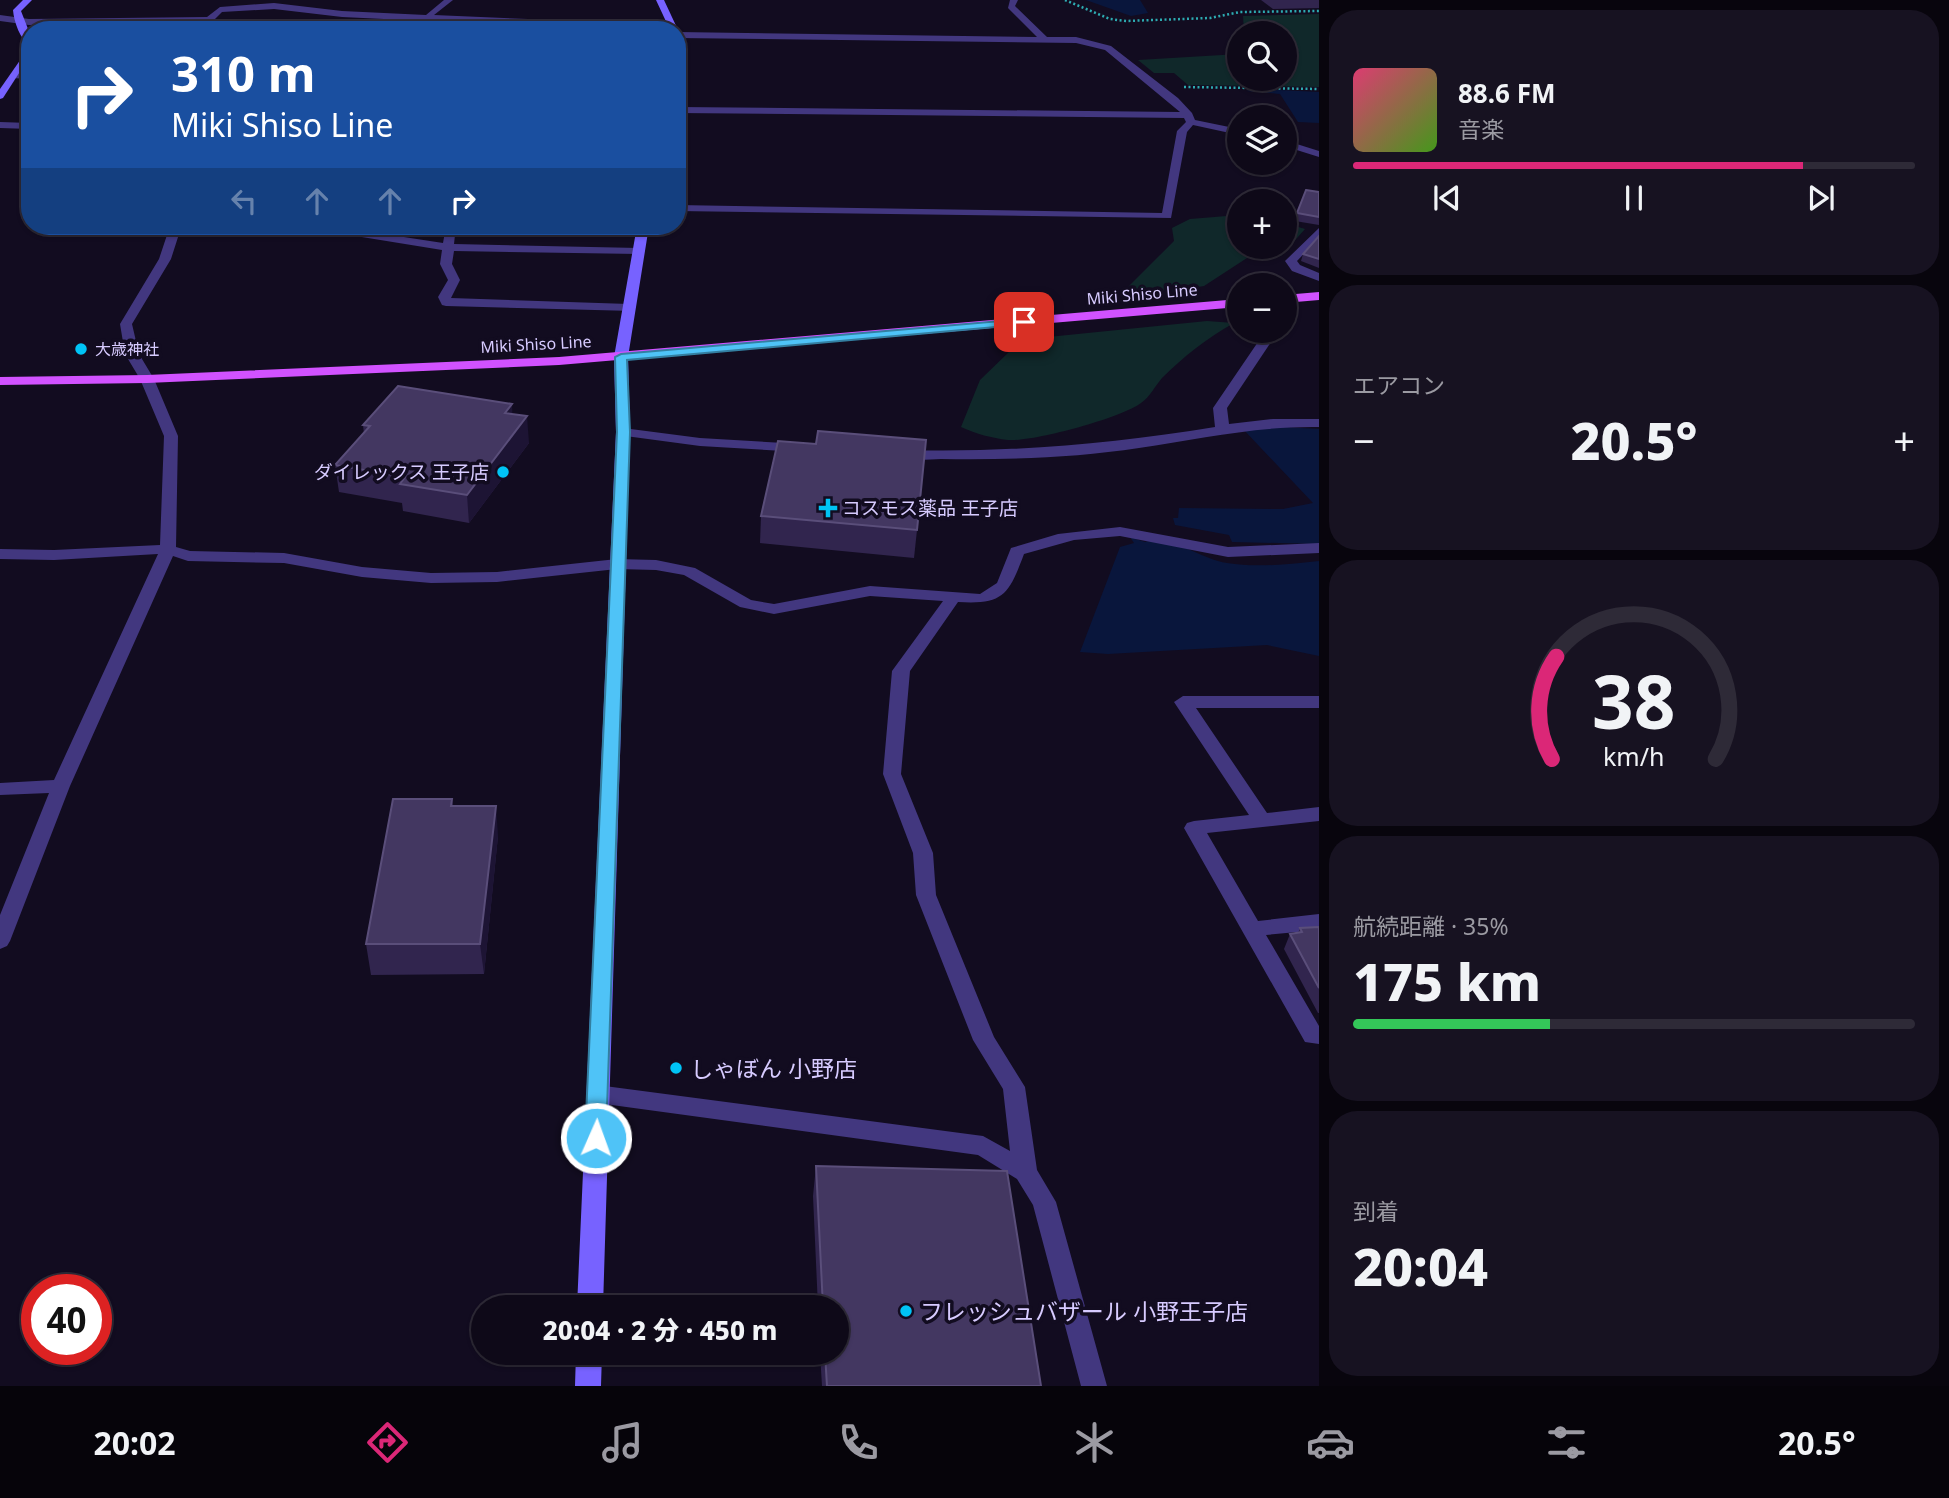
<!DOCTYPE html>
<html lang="ja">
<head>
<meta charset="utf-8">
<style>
	body { margin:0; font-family:"Noto Sans","Noto Sans JP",sans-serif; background:#171221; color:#f1f3f6; height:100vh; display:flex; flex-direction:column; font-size:26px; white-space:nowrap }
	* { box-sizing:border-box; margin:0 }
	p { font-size:23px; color:#9b9aa2 }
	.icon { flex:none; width:38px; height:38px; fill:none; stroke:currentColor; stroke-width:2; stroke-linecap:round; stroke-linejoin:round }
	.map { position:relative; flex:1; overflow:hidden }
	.drawer { display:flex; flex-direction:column; gap:10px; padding:10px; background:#08050d; width:630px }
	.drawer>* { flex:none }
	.guide { position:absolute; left:21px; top:21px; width:665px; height:214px; border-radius:28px; box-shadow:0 2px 5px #0004,0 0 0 2px #2e2a37; background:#1a4fa0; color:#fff; overflow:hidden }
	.fabs { position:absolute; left:1227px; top:21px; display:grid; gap:14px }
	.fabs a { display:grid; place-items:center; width:70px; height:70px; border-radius:50%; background:#0e0918; box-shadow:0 2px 5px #0004,0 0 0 2px #2e2a37; font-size:35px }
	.speed { position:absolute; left:21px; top:1274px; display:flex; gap:14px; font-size:35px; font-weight:700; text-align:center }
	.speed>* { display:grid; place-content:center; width:91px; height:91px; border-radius:50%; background:#0e0918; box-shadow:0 2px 5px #0004,0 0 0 2px #2e2a37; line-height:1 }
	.speed .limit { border:10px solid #d22; background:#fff; color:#111 }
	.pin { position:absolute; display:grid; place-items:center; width:60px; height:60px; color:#fff; margin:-30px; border-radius:14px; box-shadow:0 4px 10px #0006 }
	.me { position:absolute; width:77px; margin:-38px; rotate:2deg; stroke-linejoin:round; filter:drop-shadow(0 0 5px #0008) }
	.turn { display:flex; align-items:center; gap:24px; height:147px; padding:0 35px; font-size:32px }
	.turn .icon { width:91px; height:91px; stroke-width:2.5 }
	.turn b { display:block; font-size:49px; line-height:60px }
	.lanes { display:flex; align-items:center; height:66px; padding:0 35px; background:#0003; justify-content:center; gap:35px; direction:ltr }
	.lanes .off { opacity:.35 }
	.big { font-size:52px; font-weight:800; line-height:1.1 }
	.drawer .card { flex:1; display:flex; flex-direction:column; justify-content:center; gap:10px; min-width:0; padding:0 24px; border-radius:28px; background:#171221 }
	.drawer .dial { align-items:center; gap:0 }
	.dial svg { height:182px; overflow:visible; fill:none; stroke:#2e2a37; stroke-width:7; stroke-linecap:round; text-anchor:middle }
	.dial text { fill:#f1f3f6; stroke:none }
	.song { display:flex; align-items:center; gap:21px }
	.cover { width:84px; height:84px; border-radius:10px; background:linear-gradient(135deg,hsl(340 70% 55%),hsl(100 70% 35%)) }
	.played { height:7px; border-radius:4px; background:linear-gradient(90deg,#db2777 80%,#2e2a37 80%) }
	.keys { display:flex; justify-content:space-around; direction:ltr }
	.heat { display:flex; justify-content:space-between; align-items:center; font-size:38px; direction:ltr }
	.charge { height:10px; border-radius:5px; background:linear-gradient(90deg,#34c759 35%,#2e2a37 0) }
	.trip { position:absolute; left:471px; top:1295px; width:378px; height:70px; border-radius:35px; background:#0e0918; box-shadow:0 2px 5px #0004,0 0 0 2px #2e2a37; font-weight:800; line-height:70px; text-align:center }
	.tab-bar { display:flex; height:112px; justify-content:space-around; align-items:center; background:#06040a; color:#9b9aa2 }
	.tab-bar .icon { width:49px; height:49px }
	.tab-bar .active { color:#db2777 }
	.tab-bar b { font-size:32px; color:#f1f3f6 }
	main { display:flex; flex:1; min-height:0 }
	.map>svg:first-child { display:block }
</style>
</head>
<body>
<main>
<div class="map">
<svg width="1319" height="1386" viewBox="0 0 1319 1386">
	<rect width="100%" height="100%" fill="#120c20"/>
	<!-- green -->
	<g fill="#10282a">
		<path d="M1319 14V87L1188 85 1174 73H1154L1138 60 1239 54V79H1284L1285 53H1300L1285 51 1284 33H1244L1243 16Z"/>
		<path d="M1239 215V247H1284L1285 223 1305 229 1281 256 1247 258 1204 286 1179 290 1155 299 1134 298 1122 293 1174 241 1172 228 1190 219Z"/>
		<path d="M1207 321 1234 323C1207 338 1183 357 1162 378 1155 386 1150 397 1141 403 1121 418 1033 442 1008 440 991 438 977 434 961 427L980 380 1010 351 1038 338Z"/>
	</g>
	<!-- water -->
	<g fill="#09163c">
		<path d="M1086 0H1140L1148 13 1131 16Z"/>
		<path d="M1259 89 1319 92V123L1298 122 1280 94 1246 91Z"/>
		<path d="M1283 427 1319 429V544L1232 542 1229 535 1175 525 1173 518H1178L1179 508 1283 509 1313 503 1243 429Z"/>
		<path d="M1130 537 1145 542C1172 534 1200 559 1227 563 1256 568 1290 564 1319 561V656L1267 645 1108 654 1080 652 1120 547 1134 543Z"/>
	</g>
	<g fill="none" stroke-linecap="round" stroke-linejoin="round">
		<!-- path -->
		<g stroke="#2dabb1" stroke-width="2.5" stroke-dasharray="2 2.5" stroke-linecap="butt">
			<path d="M1065 0 1110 19 1126 21 1210 18 1240 12 1319 11"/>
			<path d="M1264 79 1272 86"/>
			<path d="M1184 87 1319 89"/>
		</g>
		<!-- street -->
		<g fill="#42377f" fill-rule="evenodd">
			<path d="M444 0H453L434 15 528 19 616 30 342 17 274 9 222 12 204 30H195L202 23 29 25 0 21V15L29 19 207 17 220 7 274 3 342 11 426 15Z"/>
			<path d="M1010 0H1018L1015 6 1047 37H1076L1111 46 1178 98 1192 113 1195 120 1239 129V135L1193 125 1187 132 1171 218 677 211V205L1162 213 1177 131 1186 122 1184 118 677 113V107L1180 112 1105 50 1076 43 677 38V32L1037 37 1008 8Z"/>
			<path d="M14 73H30V79L11 78V74Z"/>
			<path d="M0 122 30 123V129L0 128Z"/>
			<path d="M1284 140 1319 151V157L1284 146Z"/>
			<path d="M161 226H332L443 243 446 226H456L454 244 639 248 645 251 639 254 454 251 452 264 460 280 451 298 629 304 633 305V311L446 306 442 305 438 297 448 280 440 264 442 250 331 232 179 234 171 259 132 324 139 354 154 379 178 436 176 547 190 551 284 553 362 567 431 573 497 572 617 559 656 560 695 568 751 600 774 604 870 586 980 594 997 583 1011 548 1058 534 1120 527 1228 547 1319 543V553L1228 557 1120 536 1074 540 1024 554C1009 594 1004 605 958 602L910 671 901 774 933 853 936 895 994 1037 1025 1087 1037 1170 1056 1202 1107 1386H1081L1033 1205 1017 1179 978 1155 597 1103 589 1101 586 1094 589 1087 597 1085 983 1136 1010 1151 1003 1089 973 1040 916 895 913 853 883 774 892 671 943 601 870 596 774 614 740 607 684 575 656 570 617 569 497 582 431 583 362 577 284 563 188 561 173 556 70 786 10 941 7 946 0 949V915L49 793 0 795V783L54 780 158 554 54 560 0 559V549L54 550 160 545 164 436 140 379 125 354 120 324 159 259 168 232Z"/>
			<path d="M1319 228V238L1297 261 1300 265 1319 273V281L1292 271 1285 261Z"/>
			<path d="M1265 338 1271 342 1227 408 1229 424 1273 419H1319V427C1257 426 1199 439 1139 448 1073 458 1007 460 941 459 928 459 904 463 895 454L902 450C1008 453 1110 444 1215 427L1213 408 1260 339Z"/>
			<path d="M623 428 700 438 801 444 808 448 801 452 700 446 618 435V429Z"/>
			<path d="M1183 696H1319V708H1196L1267 813 1319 807V821L1207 833 1258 921 1319 914V930L1266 935 1319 1026V1044L1305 1042 1184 828 1187 823 1194 821 1249 815 1174 702Z"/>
		</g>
		<!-- secondary -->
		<g fill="#7762ff" fill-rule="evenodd">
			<path d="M23 0H32L21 11 30 34V46C20 39 14 22 13 10Z"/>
			<path d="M656 0H664L678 30 677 32 670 30Z"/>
			<path d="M30 46V56L3 98 0 99V89Z"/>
			<path d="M637 226H649L628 357 630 432 603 1307H577L616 432 614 357Z"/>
			<path d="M576 1353H602L601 1386H575Z"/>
		</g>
		<!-- primary -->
		<g fill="#d152ff" fill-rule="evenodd">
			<path d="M1319 292V300L1284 303V295Z"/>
			<path d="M1239 299V307L559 365 147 383 0 385V377L147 375 559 357Z"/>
		</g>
	</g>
	<!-- wall -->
	<g fill="#31254e">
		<path d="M1261 0H1319V8L1273 9Z"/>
		<path d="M1319 192V225L1295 221 1297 213Z"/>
		<path d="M1319 236V268L1301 261 1303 254Z"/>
		<path d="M512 404V414L529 443 469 523 403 511 402 503 339 492 335 465 364 434 363 425Z"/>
		<path d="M761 516 917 530 914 558 760 543Z"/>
		<path d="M452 799 453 806 498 836 484 974 371 975 366 944Z"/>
		<path d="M1319 927V1013H1318L1284 949 1290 934 1298 933 1300 928Z"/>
		<path d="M816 1166 1041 1386H822L820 1353H836V1307H818L813 1196Z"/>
	</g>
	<!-- shaded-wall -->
	<g fill="#1d1434">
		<path d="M512 404 513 430 505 413Z"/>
		<path d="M527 416 529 443 469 523 467 495Z"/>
		<path d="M496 806 498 836 484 974 480 944Z"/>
	</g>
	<!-- building -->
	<g fill="#433761" stroke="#5a4e7a" stroke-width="2">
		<path d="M1306 190 1319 192V217L1297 213Z"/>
		<path d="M1319 236V259L1303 254Z"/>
		<path d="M398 386 512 404 505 413 527 416 467 495 400 484 405 477 335 465 370 426 363 425Z"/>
		<path d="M818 431 926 440 917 530 761 516 778 441 816 444Z"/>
		<path d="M393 799H452L451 806H496L480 944H366Z"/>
		<path d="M1319 927V988L1290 934 1302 932 1300 928Z"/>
		<path d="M816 1166 1007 1171 1041 1386H827L825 1353H836V1307H823Z"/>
	</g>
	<!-- route -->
	<path fill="#4fc3f7" stroke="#337fa1" stroke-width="2" d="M1024 319 1028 320V324L627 360 630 432 606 1138 603 1144 596 1147 588 1144 585 1138 617 432 615 357 621 354Z"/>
	<!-- markers -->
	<g fill="#00c4f6" stroke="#120c20" stroke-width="2.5">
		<circle cx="81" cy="349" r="7"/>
		<circle cx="503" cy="472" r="7"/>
		<path d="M824.5 497.5h7v7h7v7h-7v7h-7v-7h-7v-7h7z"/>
		<circle cx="676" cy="1068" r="7"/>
		<circle cx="906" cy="1311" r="7"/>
	</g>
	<g text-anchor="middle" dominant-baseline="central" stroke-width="7" stroke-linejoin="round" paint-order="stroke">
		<!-- far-street labels -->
		<g font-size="16" fill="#d7cbff" stroke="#120c20">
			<text transform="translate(1142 294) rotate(-5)">Miki Shiso Line</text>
			<text transform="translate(536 344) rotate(-3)">Miki Shiso Line</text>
		</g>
		<!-- far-poi labels -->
		<g font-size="16" fill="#d7cbff" stroke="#120c20" text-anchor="start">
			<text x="95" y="349">大歳神社</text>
		</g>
		<!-- poi labels -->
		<g font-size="19" fill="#d7cbff" stroke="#120c20" text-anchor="end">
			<text x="489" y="472">ダイレックス 王子店</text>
			<text x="842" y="508" text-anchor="start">コスモス薬品 王子店</text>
		</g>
		<!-- near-poi labels -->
		<g font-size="23" fill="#d7cbff" stroke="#120c20" text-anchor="start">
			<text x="690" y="1068">しゃぼん 小野店</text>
			<text x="920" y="1311">フレッシュバザール 小野王子店</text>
		</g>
	</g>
</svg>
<div class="fabs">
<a><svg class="icon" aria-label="search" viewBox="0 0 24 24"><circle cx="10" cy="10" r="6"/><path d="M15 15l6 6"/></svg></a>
<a><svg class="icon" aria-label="layers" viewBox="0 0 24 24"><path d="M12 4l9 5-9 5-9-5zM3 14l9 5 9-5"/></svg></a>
<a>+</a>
<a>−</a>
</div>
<div class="speed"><div class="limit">40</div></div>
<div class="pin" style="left:1024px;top:322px;background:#d93025"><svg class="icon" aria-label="arrive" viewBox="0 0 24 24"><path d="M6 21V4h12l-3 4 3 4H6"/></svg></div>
<svg class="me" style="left:596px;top:1138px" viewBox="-20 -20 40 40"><circle r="17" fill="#4fc3f7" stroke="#fff" stroke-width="3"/><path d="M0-11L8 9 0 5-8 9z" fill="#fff"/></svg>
<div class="trip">20:04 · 2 分 · 450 m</div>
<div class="guide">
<div class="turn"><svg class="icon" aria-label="right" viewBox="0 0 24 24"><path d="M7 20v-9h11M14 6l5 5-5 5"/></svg><div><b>310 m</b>Miki Shiso Line</div></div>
<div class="lanes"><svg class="icon off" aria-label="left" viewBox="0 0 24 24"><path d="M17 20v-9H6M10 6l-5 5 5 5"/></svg><svg class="icon off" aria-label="ahead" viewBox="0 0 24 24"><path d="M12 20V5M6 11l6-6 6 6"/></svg><svg class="icon off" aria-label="ahead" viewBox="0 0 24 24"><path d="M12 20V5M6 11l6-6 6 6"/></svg><svg class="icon" aria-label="right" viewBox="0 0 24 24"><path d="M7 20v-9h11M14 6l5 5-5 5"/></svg></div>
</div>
</div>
<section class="drawer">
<div class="card">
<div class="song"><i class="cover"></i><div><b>88.6 FM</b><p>音楽</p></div></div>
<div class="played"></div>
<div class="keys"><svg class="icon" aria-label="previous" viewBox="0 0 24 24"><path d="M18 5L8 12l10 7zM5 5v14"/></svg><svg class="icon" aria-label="pause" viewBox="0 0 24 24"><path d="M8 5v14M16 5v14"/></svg><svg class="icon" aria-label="next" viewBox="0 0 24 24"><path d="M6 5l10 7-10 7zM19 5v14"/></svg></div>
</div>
<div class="card"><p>エアコン</p>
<div class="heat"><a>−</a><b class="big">20.5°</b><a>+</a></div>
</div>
<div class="card dial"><svg viewBox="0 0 100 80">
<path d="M14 69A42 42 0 1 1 86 69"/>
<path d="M14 69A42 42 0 0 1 16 24" stroke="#db2777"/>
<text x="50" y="56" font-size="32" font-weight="700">38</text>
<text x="50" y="72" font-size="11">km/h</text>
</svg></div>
<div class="card"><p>航続距離 · 35%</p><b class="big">175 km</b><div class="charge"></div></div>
<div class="card"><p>到着</p><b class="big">20:04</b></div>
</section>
</main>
<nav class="tab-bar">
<b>20:02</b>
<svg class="icon active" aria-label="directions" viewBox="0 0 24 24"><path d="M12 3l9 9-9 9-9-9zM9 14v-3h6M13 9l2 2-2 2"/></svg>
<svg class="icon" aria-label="music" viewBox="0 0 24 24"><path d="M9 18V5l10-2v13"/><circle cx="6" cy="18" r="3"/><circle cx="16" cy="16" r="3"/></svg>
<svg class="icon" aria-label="phone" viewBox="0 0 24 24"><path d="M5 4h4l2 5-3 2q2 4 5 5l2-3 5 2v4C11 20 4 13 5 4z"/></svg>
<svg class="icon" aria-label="climate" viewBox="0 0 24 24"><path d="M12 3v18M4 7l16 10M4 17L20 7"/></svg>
<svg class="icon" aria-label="car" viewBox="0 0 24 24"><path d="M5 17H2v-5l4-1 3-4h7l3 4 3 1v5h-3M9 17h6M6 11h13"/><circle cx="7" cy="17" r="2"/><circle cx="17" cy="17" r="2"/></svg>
<svg class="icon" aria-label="filters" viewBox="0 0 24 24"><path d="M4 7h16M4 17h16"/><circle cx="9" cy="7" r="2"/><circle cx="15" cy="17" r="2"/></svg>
<b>20.5°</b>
</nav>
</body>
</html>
